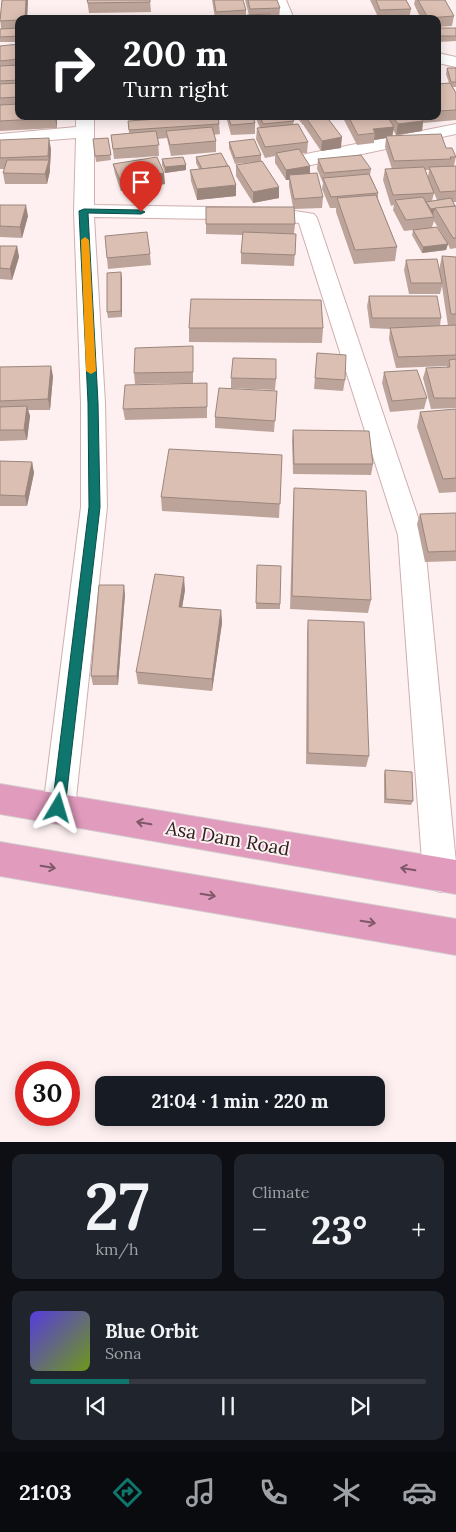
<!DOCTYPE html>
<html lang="en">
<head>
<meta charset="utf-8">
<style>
	body { margin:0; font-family:Lora,serif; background:#20242c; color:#f1f3f6; height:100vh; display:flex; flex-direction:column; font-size:19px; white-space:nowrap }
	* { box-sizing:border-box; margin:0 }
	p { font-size:16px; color:#9ea1a6 }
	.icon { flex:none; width:28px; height:28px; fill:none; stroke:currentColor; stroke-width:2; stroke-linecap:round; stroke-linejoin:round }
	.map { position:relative; height:1142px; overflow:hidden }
	.side { display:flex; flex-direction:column; gap:12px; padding:12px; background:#0d0f14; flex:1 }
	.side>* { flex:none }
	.top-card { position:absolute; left:15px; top:15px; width:426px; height:105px; border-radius:10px; box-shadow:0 2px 12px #0003; background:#202124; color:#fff; overflow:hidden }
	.speed { position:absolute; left:15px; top:1061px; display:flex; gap:10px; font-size:25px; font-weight:700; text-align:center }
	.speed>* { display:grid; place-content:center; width:65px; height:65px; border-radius:50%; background:#171b24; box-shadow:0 2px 12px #0003; line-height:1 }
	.speed .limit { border:8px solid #d22; background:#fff; color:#111 }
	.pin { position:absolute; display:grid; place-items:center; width:42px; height:42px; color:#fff; margin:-51px -21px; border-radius:50% 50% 50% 0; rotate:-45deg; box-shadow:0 0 5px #0007 }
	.pin .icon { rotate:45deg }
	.me { position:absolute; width:55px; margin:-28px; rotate:7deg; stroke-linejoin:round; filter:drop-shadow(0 0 4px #0008) }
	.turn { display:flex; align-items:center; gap:18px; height:105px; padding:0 25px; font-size:22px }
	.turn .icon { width:65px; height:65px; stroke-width:2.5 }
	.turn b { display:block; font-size:35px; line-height:42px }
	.big { font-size:38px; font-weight:800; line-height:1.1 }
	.side .widget { flex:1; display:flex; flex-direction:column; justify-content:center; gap:8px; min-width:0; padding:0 18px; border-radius:10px; background:#20242c }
	.side .dial { align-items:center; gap:0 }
	.dial b { font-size:65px; line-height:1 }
	.song { display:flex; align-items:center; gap:15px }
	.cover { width:60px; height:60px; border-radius:8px; background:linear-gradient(135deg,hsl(250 70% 55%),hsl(80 70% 35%)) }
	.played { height:5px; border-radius:2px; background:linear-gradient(90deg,#0f766e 25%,#363941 25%) }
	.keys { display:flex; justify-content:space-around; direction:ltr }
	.heat { display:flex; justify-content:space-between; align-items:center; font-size:28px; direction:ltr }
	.side .tiles { flex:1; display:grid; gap:12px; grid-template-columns:1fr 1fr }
	.widget:last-child { grid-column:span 2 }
	.trip { position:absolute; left:95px; top:1076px; width:290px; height:50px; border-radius:10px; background:#171b24; box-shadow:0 2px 12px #0003; font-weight:800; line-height:50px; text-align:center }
	.dock { display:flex; height:80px; justify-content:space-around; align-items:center; background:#090b0e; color:#9ea1a6 }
	.dock .icon { width:35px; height:35px }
	.dock .current { color:#0f766e }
	.dock b { font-size:22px; color:#f1f3f6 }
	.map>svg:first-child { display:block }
</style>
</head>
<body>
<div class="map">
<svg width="456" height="1142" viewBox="0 0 456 1142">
	<rect width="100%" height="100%" fill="#fef0f0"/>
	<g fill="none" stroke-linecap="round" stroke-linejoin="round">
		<!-- street casing -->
		<g stroke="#d0afaf" stroke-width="2">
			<g id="street">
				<path d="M272 0H286L294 19H279Z"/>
				<path d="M438 53 456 57V67L438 63Z"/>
				<path d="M76 116H94V205L276 208 314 214 317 218 424 535 456 863V878L452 887 440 892 428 887 423 875 398 535 299 223 276 220 94 217 105 403 107 507 75 808 71 819 59 824 47 819 43 808 81 507V403L74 211 76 138 0 144V134L76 127Z"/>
				<path d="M456 124V134L306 166 300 164 297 160 300 156 306 154Z"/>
			</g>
		</g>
		<!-- primary casing -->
		<g stroke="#d1cece" stroke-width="2">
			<g id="primary">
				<path d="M0 784 456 860V894L0 814Z"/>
				<path d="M0 842 456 919V955L0 876Z"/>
			</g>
		</g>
		<!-- street -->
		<use href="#street" fill="#fff" fill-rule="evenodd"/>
		<!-- primary -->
		<use href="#primary" fill="#e19bbd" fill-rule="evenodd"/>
	</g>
	<!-- wall -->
	<g fill="#bda49a" fill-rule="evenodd">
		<path d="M2 0H28L27 19H19V42H0V29H1L0 17Z"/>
		<path d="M87 0H150L151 12 89 13Z"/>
		<path d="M212 0H243L246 10V19H209L215 18Z"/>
		<path d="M245 0H277L280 8 279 18H271V19H247V15H249Z"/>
		<path d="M370 0H406L411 9 409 19H379Z"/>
		<path d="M415 0H445L454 16 452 26 438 27V19H421L414 4Z"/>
		<path d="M438 28H456V41L438 42Z"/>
		<path d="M19 44V116H57V128L0 131V46Z"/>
		<path d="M447 68H456V87H453L456 93V120L423 123 422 131 396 135 393 130 392 136 446 148 456 156 454 166H456V202H453L455 206H456V248L450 249 448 244 446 250 422 253 412 235 413 230 404 231 393 210 394 205 391 206 383 180 385 169H392L385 147 386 138 374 140V143L357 145 344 120V116H438V84L449 83 446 74ZM425 170H429L428 177ZM432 188 437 200 432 201 434 193ZM434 221 443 236 432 227Z"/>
		<path d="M136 116H180V118L219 124 220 134 214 135 216 141V152L171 156 167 138 158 139 159 156 114 159 111 135 129 133 128 121H136Z"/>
		<path d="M226 116H253L255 123V134L231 135Z"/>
		<path d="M255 116H291L294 121 293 124 308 142 307 153H302L310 174 323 197 322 208 294 209 295 224 294 234H296L294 266 241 264V253L243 235 206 234V224L293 207 289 186V180H286L275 163V156L265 158 256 139 257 128H260Z"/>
		<path d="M296 116H326L341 148 321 151 304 126V125H303Z"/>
		<path d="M108 138 111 160 96 162 93 139Z"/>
		<path d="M0 140 51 149 50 167V171L47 184H5L3 173 5 169H0Z"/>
		<path d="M229 142 261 155V161L279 198 253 203 236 176V165L257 162 235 164 229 148Z"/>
		<path d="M196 157 236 196 197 200 191 181 190 170 199 169 196 163Z"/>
		<path d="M162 159 186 165V170L165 173 162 165Z"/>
		<path d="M318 159 371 169 370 175 378 193V199L397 247 395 261 354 264 336 212V208H330L322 189 323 183 317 169Z"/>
		<path d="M113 164 165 184 121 191 115 174Z"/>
		<path d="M0 205 28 216 22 238 0 237Z"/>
		<path d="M105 236 150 254 151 265 108 269Z"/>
		<path d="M0 246H17L19 257 12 280 0 279Z"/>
		<path d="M442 256 456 257V408L431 409 423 378 426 368 447 367V366L396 368 389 339 390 329 370 328 367 306 369 296 441 318 440 326H448L442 286 440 294H409L404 270 406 260 439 270Z"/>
		<path d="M122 278V317L108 318 107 312Z"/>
		<path d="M189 328H323L322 343 189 342Z"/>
		<path d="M193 346V383L135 384 134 373Z"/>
		<path d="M317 353 345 380 343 391 314 389Z"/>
		<path d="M0 367 53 376 50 410H28L30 416 27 440 0 441Z"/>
		<path d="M384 372 427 398 424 409 390 412 382 383Z"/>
		<path d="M231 378 276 379 275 390 231 388Z"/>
		<path d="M207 383V418L125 420 123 409Z"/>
		<path d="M277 391 274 432 215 428V417Z"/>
		<path d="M456 409V492L439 493 417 427 420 412Z"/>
		<path d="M293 430 373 464 371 475 293 474 292 441Z"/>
		<path d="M282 455 279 518 162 511 161 497Z"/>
		<path d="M0 461 32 462 34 473 27 506H0Z"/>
		<path d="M294 488 371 600 368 613 290 609 293 502Z"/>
		<path d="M456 513V561L425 562 417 524 420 514Z"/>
		<path d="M257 565 280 604V609H256Z"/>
		<path d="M185 590 182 607 221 610 222 623 212 691 138 684 136 672Z"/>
		<path d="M125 594 118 685H93L91 676Z"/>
		<path d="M308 620 369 756 366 767 306 764 307 633Z"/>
		<path d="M385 770 413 801 411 805 384 803V775Z"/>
	</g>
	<!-- shaded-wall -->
	<g fill="#9a867d">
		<path d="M26 0H28L27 19H25Z"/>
		<path d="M55 116H57V128L55 118Z"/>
		<path d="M423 121 422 131 396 135 398 124Z"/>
		<path d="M394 127 392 138 386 136V138L374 140 375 133 373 129Z"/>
		<path d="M342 137 341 148 321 151 322 141Z"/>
		<path d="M49 138 51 149 50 167 48 156Z"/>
		<path d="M49 160 50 171 47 184 45 174Z"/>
		<path d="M186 165V170L165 173V167Z"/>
		<path d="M310 166V176L289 175V180H286V170Z"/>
		<path d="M164 173 165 184 121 191 120 180Z"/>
		<path d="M236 185V196L197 200V189Z"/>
		<path d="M279 187V198L253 203V192Z"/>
		<path d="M26 205 28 216 22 238 20 227Z"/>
		<path d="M435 208 433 214 430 215 431 209Z"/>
		<path d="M448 244 446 250 422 253 423 247Z"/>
		<path d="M17 246 19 257 12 280 10 269Z"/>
		<path d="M121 272 122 278V317L121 311Z"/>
		<path d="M51 366 53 376 50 410 48 399Z"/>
		<path d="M27 406 30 416 27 440 24 430Z"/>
		<path d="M32 462 34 473 27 506 25 496Z"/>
		<path d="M184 577 185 590 180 620 179 607Z"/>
		<path d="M124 585 125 594 118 685 117 676Z"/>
		<path d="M221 610 222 623 212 691V679Z"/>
	</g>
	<!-- building -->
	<g fill="#dcbfb3" stroke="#9a867d">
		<path d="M2 0H26L25 19H19V20L0 21Z"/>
		<path d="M87 0H150V2L88 3Z"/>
		<path d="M214 0H243L246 10 216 12Z"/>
		<path d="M248 0H277L280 8 250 9Z"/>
		<path d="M376 0H406L411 9 380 10Z"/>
		<path d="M418 0H445L454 16 428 18Z"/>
		<path d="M270 14 271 19H248L247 15Z"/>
		<path d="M231 17V19H209V18Z"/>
		<path d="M19 28V36L0 37V29Z"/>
		<path d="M438 28H456V36H439L438 33Z"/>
		<path d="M19 44V59L0 61V46Z"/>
		<path d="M19 65V80L0 81V66Z"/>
		<path d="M447 68H456V82H451Z"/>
		<path d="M19 83V97L0 98V84Z"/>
		<path d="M450 83 456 93V110L438 111V84Z"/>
		<path d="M19 104V116H55V118L0 121V105Z"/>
		<path d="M202 116H218L219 124 129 130 128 121Z"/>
		<path d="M228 116H253L255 123 231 125Z"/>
		<path d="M260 116H291L294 121 263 124Z"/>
		<path d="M305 116H326L342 137 322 141Z"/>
		<path d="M348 116H387L394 127 373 129 375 133 358 135Z"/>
		<path d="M392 116H420L423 121 398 124Z"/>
		<path d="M298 124 308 142 265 147 257 128Z"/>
		<path d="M212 127 216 141 170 145 166 131Z"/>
		<path d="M156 131 159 145 113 149 111 135Z"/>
		<path d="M441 134 446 148H452L456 157H450L451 159 394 161 386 136Z"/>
		<path d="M49 138 48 156 0 158V140Z"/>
		<path d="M108 138 111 155 95 156 93 139Z"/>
		<path d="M254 139 261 155 235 158 229 142Z"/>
		<path d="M299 149 310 166 286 170 276 153Z"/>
		<path d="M221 153 228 166 202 169 196 157Z"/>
		<path d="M361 155 371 169 324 173 318 159Z"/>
		<path d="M157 157 164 173 120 180 113 164Z"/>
		<path d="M183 157 186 165 165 167 162 159Z"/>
		<path d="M7 160H49L45 174 3 173Z"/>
		<path d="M262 161 279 187 253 192 236 165Z"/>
		<path d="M229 166 236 185 197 189 190 170Z"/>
		<path d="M456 166V191L440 192 429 167Z"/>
		<path d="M424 167 434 193 393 195 385 169Z"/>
		<path d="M317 173 323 197 294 199 289 175Z"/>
		<path d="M369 174 378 193 331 197 323 178Z"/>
		<path d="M376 195 397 247 355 250 337 198Z"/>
		<path d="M423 197 434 217 406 220 395 200Z"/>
		<path d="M451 198 455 206 431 209 426 202Z"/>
		<path d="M0 205H26L20 227 0 226Z"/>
		<path d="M456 206V238H453L435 208Z"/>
		<path d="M206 207H294L295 224H206Z"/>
		<path d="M437 227 448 244 423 247 413 230Z"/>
		<path d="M147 232 150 254 107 258 105 236Z"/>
		<path d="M243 232 296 234 295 255 241 253Z"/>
		<path d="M0 246H17L10 269 0 268Z"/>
		<path d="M442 256 456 257V314H451Z"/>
		<path d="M437 259 442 283H411L406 260Z"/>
		<path d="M121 272V311L107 312V273Z"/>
		<path d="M369 296H437L441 318H372Z"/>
		<path d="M191 299 321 300 323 328H189Z"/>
		<path d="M456 325V355L398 357 390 328Z"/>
		<path d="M193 346V372L134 373 135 348Z"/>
		<path d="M317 353 346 355 345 380 315 378Z"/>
		<path d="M233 358 276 359V379L231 378Z"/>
		<path d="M456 359V398H434L426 368 450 367 449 360Z"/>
		<path d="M51 366 48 399 0 401V367Z"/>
		<path d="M417 370 427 398 392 401 384 372Z"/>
		<path d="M207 383V407L123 409 125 385Z"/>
		<path d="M219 388 277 391 275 421 215 417Z"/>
		<path d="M27 406 24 430H0V407Z"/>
		<path d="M456 409V478L443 479 420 412Z"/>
		<path d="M293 430 369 431 373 464H294Z"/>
		<path d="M169 449 282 455 280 504 161 497Z"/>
		<path d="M0 461 32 462 25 496 0 495Z"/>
		<path d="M294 488 366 491 371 600 292 596Z"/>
		<path d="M456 513V551L428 552 420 514Z"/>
		<path d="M257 565 281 566 280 604 256 603Z"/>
		<path d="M155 574 184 577 179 607 221 610 212 679 136 672Z"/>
		<path d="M99 585H124L117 676H91Z"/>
		<path d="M308 620 364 622 369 756 308 753Z"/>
		<path d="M385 770 412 772 413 801 386 799Z"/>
	</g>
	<!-- one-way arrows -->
	<defs><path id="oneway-shaft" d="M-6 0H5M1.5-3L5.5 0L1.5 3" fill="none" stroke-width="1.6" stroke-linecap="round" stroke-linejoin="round" transform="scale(1.25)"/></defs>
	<g stroke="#7e5867">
		<use href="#oneway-shaft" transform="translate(144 823) rotate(-170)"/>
		<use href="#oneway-shaft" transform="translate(48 867) rotate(10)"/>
		<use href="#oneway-shaft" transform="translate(408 869) rotate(-170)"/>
		<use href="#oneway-shaft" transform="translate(208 895) rotate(10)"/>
		<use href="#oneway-shaft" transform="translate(368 922) rotate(10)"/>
	</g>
	<!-- route -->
	<path fill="#0f766e" stroke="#0a4d48" d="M84 209 141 210 145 212 141 214 88 213 98 403 100 507 65 808 63 813 58 815 54 813 52 808 89 507 88 403 79 211Z"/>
	<!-- slow -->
	<path fill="#f59e0b" d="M85 237 89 240 96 371 91 374 86 371 81 240Z"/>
	<g text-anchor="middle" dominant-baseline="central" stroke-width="4" stroke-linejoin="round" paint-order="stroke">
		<!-- near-street labels -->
		<g font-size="19" fill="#2d2121" stroke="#fef0f0">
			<text transform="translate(228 838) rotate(10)">Asa Dam Road</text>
		</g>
	</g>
</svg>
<div class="speed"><div class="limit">30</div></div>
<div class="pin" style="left:141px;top:212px;background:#d93025"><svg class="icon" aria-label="arrive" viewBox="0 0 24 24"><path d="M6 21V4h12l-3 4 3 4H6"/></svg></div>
<svg class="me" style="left:58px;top:808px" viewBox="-20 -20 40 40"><path d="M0-17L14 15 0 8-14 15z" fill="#0f766e" stroke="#fff" stroke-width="4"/></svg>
<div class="trip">21:04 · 1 min · 220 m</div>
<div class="top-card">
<div class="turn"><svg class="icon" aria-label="right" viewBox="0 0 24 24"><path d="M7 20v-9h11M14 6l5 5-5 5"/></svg><div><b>200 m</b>Turn right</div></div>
</div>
</div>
<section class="side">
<div class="tiles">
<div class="widget dial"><b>27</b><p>km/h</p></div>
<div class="widget"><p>Climate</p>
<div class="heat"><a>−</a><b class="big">23°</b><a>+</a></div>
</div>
<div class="widget">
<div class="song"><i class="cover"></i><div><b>Blue Orbit</b><p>Sona</p></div></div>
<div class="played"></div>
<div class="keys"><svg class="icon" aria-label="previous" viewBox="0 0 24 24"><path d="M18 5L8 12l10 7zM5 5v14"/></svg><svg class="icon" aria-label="pause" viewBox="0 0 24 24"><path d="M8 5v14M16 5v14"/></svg><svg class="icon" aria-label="next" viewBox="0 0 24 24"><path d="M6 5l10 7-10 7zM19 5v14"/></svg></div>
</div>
</div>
</section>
<nav class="dock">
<b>21:03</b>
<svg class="icon current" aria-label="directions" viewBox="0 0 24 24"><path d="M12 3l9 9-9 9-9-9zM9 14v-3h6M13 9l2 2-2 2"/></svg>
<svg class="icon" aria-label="music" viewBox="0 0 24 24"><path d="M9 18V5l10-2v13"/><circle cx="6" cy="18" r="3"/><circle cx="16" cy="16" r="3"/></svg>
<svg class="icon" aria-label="phone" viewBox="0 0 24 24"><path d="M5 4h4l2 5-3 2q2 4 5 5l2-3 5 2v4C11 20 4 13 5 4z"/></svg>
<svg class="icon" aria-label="climate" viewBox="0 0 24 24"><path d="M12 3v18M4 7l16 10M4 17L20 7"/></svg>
<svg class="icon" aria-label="car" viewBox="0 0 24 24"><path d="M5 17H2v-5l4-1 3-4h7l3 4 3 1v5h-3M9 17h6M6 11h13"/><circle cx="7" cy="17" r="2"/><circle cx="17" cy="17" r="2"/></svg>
</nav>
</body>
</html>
